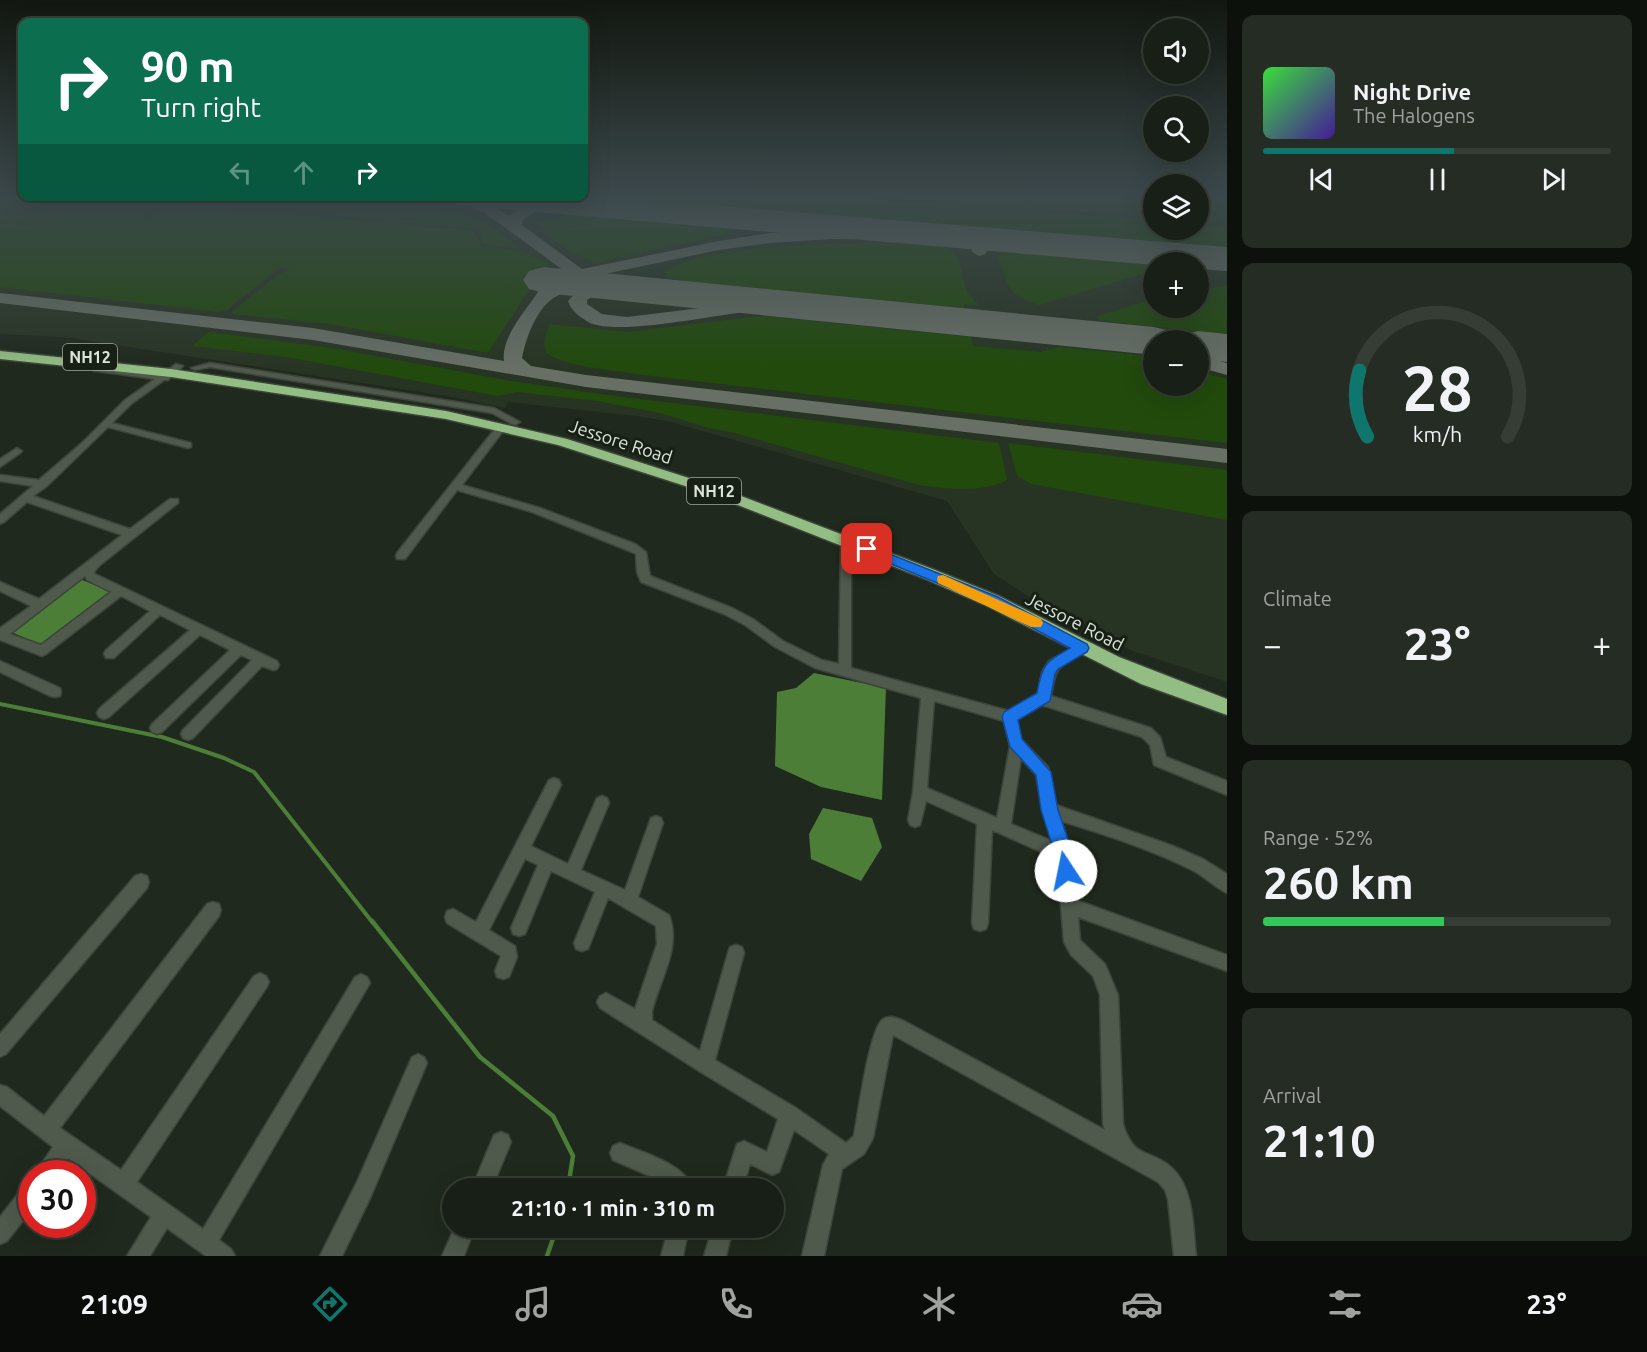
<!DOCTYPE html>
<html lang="en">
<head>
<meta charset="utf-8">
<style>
	body { margin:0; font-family:Ubuntu,sans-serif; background:#252c23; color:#f1f3f6; height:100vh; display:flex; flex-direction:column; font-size:22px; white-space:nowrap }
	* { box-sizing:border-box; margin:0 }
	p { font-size:20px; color:#9fa2a1 }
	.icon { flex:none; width:33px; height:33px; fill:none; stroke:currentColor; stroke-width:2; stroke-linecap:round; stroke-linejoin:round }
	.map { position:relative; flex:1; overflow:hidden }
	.details { display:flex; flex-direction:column; gap:15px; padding:15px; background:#0d110c; width:420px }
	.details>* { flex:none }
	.banner { position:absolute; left:18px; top:18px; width:570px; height:183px; border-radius:12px; box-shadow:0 6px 24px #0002,0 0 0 2px #363d35; background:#0b6e4f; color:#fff; overflow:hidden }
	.fabs { position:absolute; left:1143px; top:18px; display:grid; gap:12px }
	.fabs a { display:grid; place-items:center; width:66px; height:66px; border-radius:50%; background:#181f16; box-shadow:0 6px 24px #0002,0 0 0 2px #363d35; font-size:30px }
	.speed { position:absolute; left:18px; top:1160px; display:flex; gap:12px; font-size:30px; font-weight:700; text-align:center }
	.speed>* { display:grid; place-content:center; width:78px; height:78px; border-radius:50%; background:#181f16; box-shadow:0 6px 24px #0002,0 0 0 2px #363d35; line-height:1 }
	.speed .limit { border:9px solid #d22; background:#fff; color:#111 }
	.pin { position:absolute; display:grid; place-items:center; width:51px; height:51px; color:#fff; margin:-26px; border-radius:12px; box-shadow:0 3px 9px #0006 }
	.me { position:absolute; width:66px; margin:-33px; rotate:349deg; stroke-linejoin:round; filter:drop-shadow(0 0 4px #0008) }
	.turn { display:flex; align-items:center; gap:21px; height:126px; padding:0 24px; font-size:27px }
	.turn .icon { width:78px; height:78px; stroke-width:2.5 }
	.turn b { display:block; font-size:42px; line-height:51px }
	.lanes { display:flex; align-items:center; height:57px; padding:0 24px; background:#0003; justify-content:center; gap:30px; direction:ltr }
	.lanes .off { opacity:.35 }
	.big { font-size:45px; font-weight:600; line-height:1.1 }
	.details .card { flex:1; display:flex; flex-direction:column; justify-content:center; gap:9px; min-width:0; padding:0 21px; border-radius:12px; background:#252c23 }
	.details .dial { align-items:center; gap:0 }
	.dial svg { height:156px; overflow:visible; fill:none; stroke:#363d35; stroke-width:7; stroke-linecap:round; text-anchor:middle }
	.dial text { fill:#f1f3f6; stroke:none }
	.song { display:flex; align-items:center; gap:18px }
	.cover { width:72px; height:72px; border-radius:9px; background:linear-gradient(135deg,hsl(120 70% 55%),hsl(260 70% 35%)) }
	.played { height:6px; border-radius:3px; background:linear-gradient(90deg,#0f766e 55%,#363d35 55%) }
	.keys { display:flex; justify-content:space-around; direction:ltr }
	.heat { display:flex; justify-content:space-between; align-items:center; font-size:33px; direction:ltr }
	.charge { height:9px; border-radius:4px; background:linear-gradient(90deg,#34c759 52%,#363d35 0) }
	.trip { position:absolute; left:442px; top:1178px; width:342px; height:60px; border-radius:30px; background:#181f16; box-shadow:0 6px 24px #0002,0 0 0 2px #363d35; font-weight:600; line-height:60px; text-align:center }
	.tab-bar { display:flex; height:96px; justify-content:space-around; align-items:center; background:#0a0c09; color:#9fa2a1 }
	.tab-bar .icon { width:42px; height:42px }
	.tab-bar .selected { color:#0f766e }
	.tab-bar b { font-size:27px; color:#f1f3f6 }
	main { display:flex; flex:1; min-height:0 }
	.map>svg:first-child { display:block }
</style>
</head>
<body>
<main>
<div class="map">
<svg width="1227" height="1256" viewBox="0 0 1227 1256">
	<rect width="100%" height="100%" fill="#20291d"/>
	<!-- built -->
	<path fill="#283423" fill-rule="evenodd" d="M0 195 584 196V195H1153L1154 230H1198L1199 195H1227V682L1133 651 1050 610 994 574 947 501 759 447 667 421 636 416 508 402 505 408 453 397 64 337 0 334ZM1154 262H1198V308H1154ZM1154 340H1198V386H1154Z"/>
	<!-- green -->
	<g fill="#214a0c">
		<path d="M0 195 122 196 150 200 147 214 142 217 145 218 155 215 152 213 157 201 474 231 481 246 521 251 548 263 549 266H544L488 353 330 324 233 314 232 312 279 274 291 269 279 268 227 310 218 312 0 287Z"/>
		<path d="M584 195H824L1153 220 1154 230H1198L1199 224 1227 226V250L575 197Z"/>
		<path d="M858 195H1065L1153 201V217Z"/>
		<path d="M357 197C398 200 443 203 481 221 495 227 507 239 520 248L485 245 482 243 480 230 474 229 144 197Z"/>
		<path d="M1198 199 1227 201V223L1199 221Z"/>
		<path d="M567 214 726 228 731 231 727 234 597 263 569 251 550 237 537 222Z"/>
		<path d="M874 243 942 246C962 252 960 269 965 286 968 295 974 300 980 306L964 304V308L682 281 668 277 664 273C694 245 830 244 874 243Z"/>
		<path d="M1009 252 1148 264 1153 266V271L1039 305C1009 296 1008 287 999 260V255Z"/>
		<path d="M1227 286V334L1102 321 1096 317 1153 299 1154 308H1198L1199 289Z"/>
		<path d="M761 316 971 337 973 346 1041 352 1059 347 1149 356 1153 358 1154 386H1198L1199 371 1227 379V443L635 374C607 369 571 368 546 353L544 343 549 324 627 332Z"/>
		<path d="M209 332 332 348 511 381 615 396 999 443 1007 480C983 493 945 489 919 485L735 433 709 428 660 413 597 401 517 392 498 396 286 357 192 346Z"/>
		<path d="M1008 443 1227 470V520L1031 484 1017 476Z"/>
	</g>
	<!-- water -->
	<g fill="#4c7e38">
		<path d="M80 579 114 593 46 647 9 631Z"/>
		<path d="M814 673 886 688 882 800 821 787 775 766 777 692 796 688Z"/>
		<path d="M823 808 872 818 882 847 861 881 811 859 809 834Z"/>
	</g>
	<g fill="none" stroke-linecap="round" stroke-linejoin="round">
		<!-- stream-far2 -->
		<g stroke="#4c7e38" stroke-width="1.5">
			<path d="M1148 195H1154"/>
			<path d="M1198 198 1227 200"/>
		</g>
		<!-- stream-far1 -->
		<path stroke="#4c7e38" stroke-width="4" d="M0 704 162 737 224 758 254 772 373 923"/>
		<!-- stream -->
		<g stroke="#4c7e38" stroke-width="4.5">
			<path d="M372 921 480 1057 553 1116 573 1156 568 1188"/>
			<path d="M547 1256 557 1227"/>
		</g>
		<!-- taxiway -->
		<g fill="#687066" fill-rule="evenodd">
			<path d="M446 196 477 199 510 216C523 203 549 197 566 201L568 204 566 207C550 211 535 208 522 221V225L582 269 719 241 770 233 896 230H938L946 235 938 240 833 239 770 243 719 250 595 276 598 280 590 285 579 280 572 283 578 287C573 294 564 292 557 296 537 306 526 338 522 358L531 366 586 375 1227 449V463L586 387 313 340 0 303V293L313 328 504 361C500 335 533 303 543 284L567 273 485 213Z"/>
			<path d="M1006 236 1011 238 1014 241 1011 244 990 247 985 254 979 256 971 251 980 240Z"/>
			<path d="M603 282H622L630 287C621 297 601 289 587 300V304L602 314 627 317 774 299 813 302 816 306 813 310C795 314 773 309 754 311 718 314 620 336 590 323 581 318 571 311 568 301L579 289Z"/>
			<path d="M1198 355 1227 363V375L1198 367Z"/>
		</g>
		<!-- runway -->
		<g fill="#687066" fill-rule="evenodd">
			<path d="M584 195 1227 247V271L1198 269V262H1154V265L467 206 455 203 450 196Z"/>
			<path d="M544 267 1154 327 1171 331 1177 340H1154V355L544 293 529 289 523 280 529 271Z"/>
			<path d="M1198 331 1227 334V362L1198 359V340H1177L1181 335Z"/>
		</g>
		<!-- minor casing -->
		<g stroke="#3d443a" stroke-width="3">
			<g id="minor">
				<path d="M210 363 494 408 520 422 515 425 512 424 492 413 210 367 195 370 191 368Z"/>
				<path d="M176 364 183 366 168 380H164L131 404 112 423 191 443V447L188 448 108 427 47 486 33 496 130 529 170 499H178V503L100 565 94 572 95 574 277 661 279 665 277 669 273 670 262 666 193 738 188 740 183 738 181 734 183 730 252 660 241 655 162 732 157 734 152 732 150 728 152 724 230 650 200 635 109 717 104 719 99 717 97 713 99 709 190 630 160 615 114 658H106L104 654 106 650 150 611 121 596 46 654 42 656 0 640V628L31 606 0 591V582L39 599 122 535 27 502 4 522 0 524V514L33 486 0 481V475L39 480 82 443 125 400 155 379 97 371H94V367L161 375ZM85 576 87 580 111 592 41 645 10 634Z"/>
				<path d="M501 424 506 427 462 485 540 508 635 544 646 552 650 576 732 608 753 619 783 641 822 660 839 664 841 541 846 537 850 538 851 541V668L1009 711 1038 694 1042 672 1049 661 1082 643 1086 645 1088 648 1086 651C1059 668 1056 663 1051 696L1151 728 1160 737 1166 757 1227 781V795L1154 765 1150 745 1142 737 1042 705 1017 720 1021 739 1048 767 1056 805 1173 846 1203 859 1227 874V893C1216 888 1204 876 1192 870 1151 849 1105 835 1061 821L1072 854 1076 900 1227 955V971L1078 917 1080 940 1105 964 1118 995 1123 1124C1134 1161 1151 1148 1172 1168 1194 1188 1193 1229 1196 1256H1174L1168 1199 1165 1190 1158 1182 893 1035 873 1138 864 1154 842 1169 824 1256H802L823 1165 829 1154 794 1130 779 1172 772 1175 750 1164 743 1188H723L737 1144 744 1141 767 1152 778 1119 699 1071 600 1008 597 1002 600 996 606 993 635 1009 657 944 656 926 608 898 588 949 582 951 576 949 574 943 595 892 551 871 525 934 519 936 513 934 511 928 538 865 525 859 489 930 515 946 517 957 509 977 503 979 497 977 495 971 501 956 447 923 445 917 447 911 453 909 476 922 549 780 554 778 559 780 561 785 531 846 568 864 597 798 602 796 607 798 609 803 581 870 625 890 651 818 656 816 661 818 663 823 638 897 669 915C682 948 659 980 652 1012V1020L700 1051 728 953 730 947 736 945 742 947 744 953 715 1060 796 1108 846 1143 854 1136C858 1114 869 1032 882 1020 888 1014 897 1018 904 1021L1105 1130 1103 1124 1100 995 1093 976 1071 955 1064 942 1057 859 992 830 988 923 986 929 980 931 974 929 972 923 977 824 926 801 920 825 915 827 910 825 908 820 913 792 921 698 815 668 775 647 745 625 724 614 641 582 637 572 636 554 627 550 532 512 457 490 405 559H397L396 556 397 553 498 425ZM934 701 1004 721 1010 746 997 818 927 788ZM1021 758 1036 775 1043 810 1052 841 1011 824Z"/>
				<path d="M17 448 22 451 20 453 0 467V459Z"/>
				<path d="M0 661 60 688 61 692 60 696 55 697 50 696 0 672Z"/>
				<path d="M141 874 147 876 149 882 147 888 6 1054 0 1057V1034L135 876Z"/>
				<path d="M213 902 219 904 221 910 219 916 60 1128 121 1170 254 976 260 973 266 976 269 982 266 988 137 1182 203 1229 355 977 361 974 367 977 370 983 219 1240 231 1249 235 1256H206L167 1228 150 1256H127L151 1217 68 1158 57 1173H35L53 1147 0 1106V1085L7 1087 44 1116 207 904Z"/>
				<path d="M418 1054 424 1057 427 1063 371 1196 342 1256H320L357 1182 412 1057Z"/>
				<path d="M501 1132 508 1135 511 1142 492 1188H472L494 1135Z"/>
				<path d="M620 1143C644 1153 683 1163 693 1188H670L666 1183 613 1160 610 1153 613 1146Z"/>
				<path d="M32 1182V1209L7 1241 0 1244V1217L25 1185Z"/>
				<path d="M455 1227H475L464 1256H442Z"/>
				<path d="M669 1227H689L683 1256H661Z"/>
				<path d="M713 1227H733L726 1256H704Z"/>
			</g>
		</g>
		<!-- highway casing -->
		<g stroke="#3d443a" stroke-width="3">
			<path id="highway" d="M0 351 171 369 446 411 567 439 720 488 935 570 999 596 1119 657 1227 699V715L1141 684 987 606 923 578 710 494 558 445 446 419 171 377 0 359Z"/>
		</g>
		<!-- minor -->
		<use href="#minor" fill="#4f594c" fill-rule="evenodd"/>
		<!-- highway -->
		<use href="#highway" fill="#93be83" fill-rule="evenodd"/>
	</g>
	<!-- sky -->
	<linearGradient id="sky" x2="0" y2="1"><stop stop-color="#121710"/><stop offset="0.53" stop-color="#3c494c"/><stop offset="1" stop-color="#3c494c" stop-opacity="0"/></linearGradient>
	<rect width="1227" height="371" fill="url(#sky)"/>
	<!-- route -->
	<path fill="#1a73e8" stroke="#114b97" stroke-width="1.5" d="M867 545 998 597 1087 644 1089 648 1087 652 1058 669 1055 674 1050 701 1018 720 1022 739 1051 772 1058 810 1073 854 1075 871 1072 877 1066 880 1060 877 1055 854 1041 810 1036 775 1010 747 1002 717 1004 712 1037 693C1042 664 1046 662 1070 648L988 604 862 552 861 549 862 546Z"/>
	<!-- slow -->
	<path fill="#f59e0b" d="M943 575 1041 619 1043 623 1041 627H1031L938 583 937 579 938 576Z"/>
	<g text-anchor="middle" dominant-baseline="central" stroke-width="6" stroke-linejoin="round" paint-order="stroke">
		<!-- shield labels -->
		<g fill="#172014" stroke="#a2a89f" stroke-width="1.5">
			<rect x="63" y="344" width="54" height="26" rx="4.5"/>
			<rect x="687" y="478" width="54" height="26" rx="4.5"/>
		</g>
		<g font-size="16" font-weight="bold" fill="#dde3db">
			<text x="90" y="357">NH12</text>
			<text x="714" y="491">NH12</text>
		</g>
		<!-- street labels -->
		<g font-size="18" fill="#dde3db" stroke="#172014">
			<text transform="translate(621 441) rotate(18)">Jessore Road</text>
			<text transform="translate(1075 621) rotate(27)">Jessore Road</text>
		</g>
	</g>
</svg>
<div class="fabs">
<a><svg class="icon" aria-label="sound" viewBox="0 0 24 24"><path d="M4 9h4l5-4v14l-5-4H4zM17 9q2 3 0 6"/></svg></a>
<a><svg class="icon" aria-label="search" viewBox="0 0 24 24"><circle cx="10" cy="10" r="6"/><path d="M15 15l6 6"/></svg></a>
<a><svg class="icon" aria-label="layers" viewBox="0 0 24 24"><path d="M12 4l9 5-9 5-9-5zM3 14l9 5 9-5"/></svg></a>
<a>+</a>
<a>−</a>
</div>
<div class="speed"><div class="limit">30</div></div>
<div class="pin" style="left:867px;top:549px;background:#d93025"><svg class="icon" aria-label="arrive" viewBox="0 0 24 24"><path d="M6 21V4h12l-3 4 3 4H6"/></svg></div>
<svg class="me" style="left:1066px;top:871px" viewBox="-20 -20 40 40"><circle r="19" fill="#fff"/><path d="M0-13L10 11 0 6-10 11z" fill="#1a73e8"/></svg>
<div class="trip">21:10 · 1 min · 310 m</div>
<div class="banner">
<div class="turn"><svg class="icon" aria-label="right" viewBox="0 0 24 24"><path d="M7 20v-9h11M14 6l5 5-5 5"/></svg><div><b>90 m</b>Turn right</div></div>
<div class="lanes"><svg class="icon off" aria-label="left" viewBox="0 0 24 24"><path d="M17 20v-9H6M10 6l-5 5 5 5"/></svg><svg class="icon off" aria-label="ahead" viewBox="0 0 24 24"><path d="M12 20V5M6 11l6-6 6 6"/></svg><svg class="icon" aria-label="right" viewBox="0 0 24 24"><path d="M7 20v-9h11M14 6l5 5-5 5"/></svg></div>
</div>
</div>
<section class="details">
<div class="card">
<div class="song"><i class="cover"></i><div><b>Night Drive</b><p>The Halogens</p></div></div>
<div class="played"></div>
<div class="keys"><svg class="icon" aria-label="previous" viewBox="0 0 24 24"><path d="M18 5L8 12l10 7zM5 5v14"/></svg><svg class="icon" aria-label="pause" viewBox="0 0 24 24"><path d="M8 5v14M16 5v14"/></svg><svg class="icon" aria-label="next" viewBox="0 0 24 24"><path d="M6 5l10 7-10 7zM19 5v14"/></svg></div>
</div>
<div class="card dial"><svg viewBox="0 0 100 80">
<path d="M14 69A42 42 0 1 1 86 69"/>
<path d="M14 69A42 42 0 0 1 10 35" stroke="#0f766e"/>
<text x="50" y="56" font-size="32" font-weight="700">28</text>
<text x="50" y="72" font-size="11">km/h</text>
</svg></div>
<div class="card"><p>Climate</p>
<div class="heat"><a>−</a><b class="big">23°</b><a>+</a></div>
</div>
<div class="card"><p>Range · 52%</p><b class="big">260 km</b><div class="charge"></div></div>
<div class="card"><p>Arrival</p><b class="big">21:10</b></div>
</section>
</main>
<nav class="tab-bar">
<b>21:09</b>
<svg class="icon selected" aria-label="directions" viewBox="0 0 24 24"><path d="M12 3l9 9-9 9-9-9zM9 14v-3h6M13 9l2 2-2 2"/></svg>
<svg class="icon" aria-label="music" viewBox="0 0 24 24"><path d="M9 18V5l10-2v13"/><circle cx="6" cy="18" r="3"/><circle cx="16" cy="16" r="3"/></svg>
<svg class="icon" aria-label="phone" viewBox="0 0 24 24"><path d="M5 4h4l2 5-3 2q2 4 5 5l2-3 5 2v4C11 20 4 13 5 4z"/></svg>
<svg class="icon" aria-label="climate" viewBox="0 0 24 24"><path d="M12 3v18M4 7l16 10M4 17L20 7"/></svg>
<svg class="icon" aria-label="car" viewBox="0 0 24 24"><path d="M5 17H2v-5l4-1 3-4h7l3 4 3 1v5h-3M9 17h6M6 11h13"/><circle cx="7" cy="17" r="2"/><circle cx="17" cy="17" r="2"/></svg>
<svg class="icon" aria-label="filters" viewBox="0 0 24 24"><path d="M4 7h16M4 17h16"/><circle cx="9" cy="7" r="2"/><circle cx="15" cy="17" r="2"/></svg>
<b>23°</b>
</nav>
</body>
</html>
